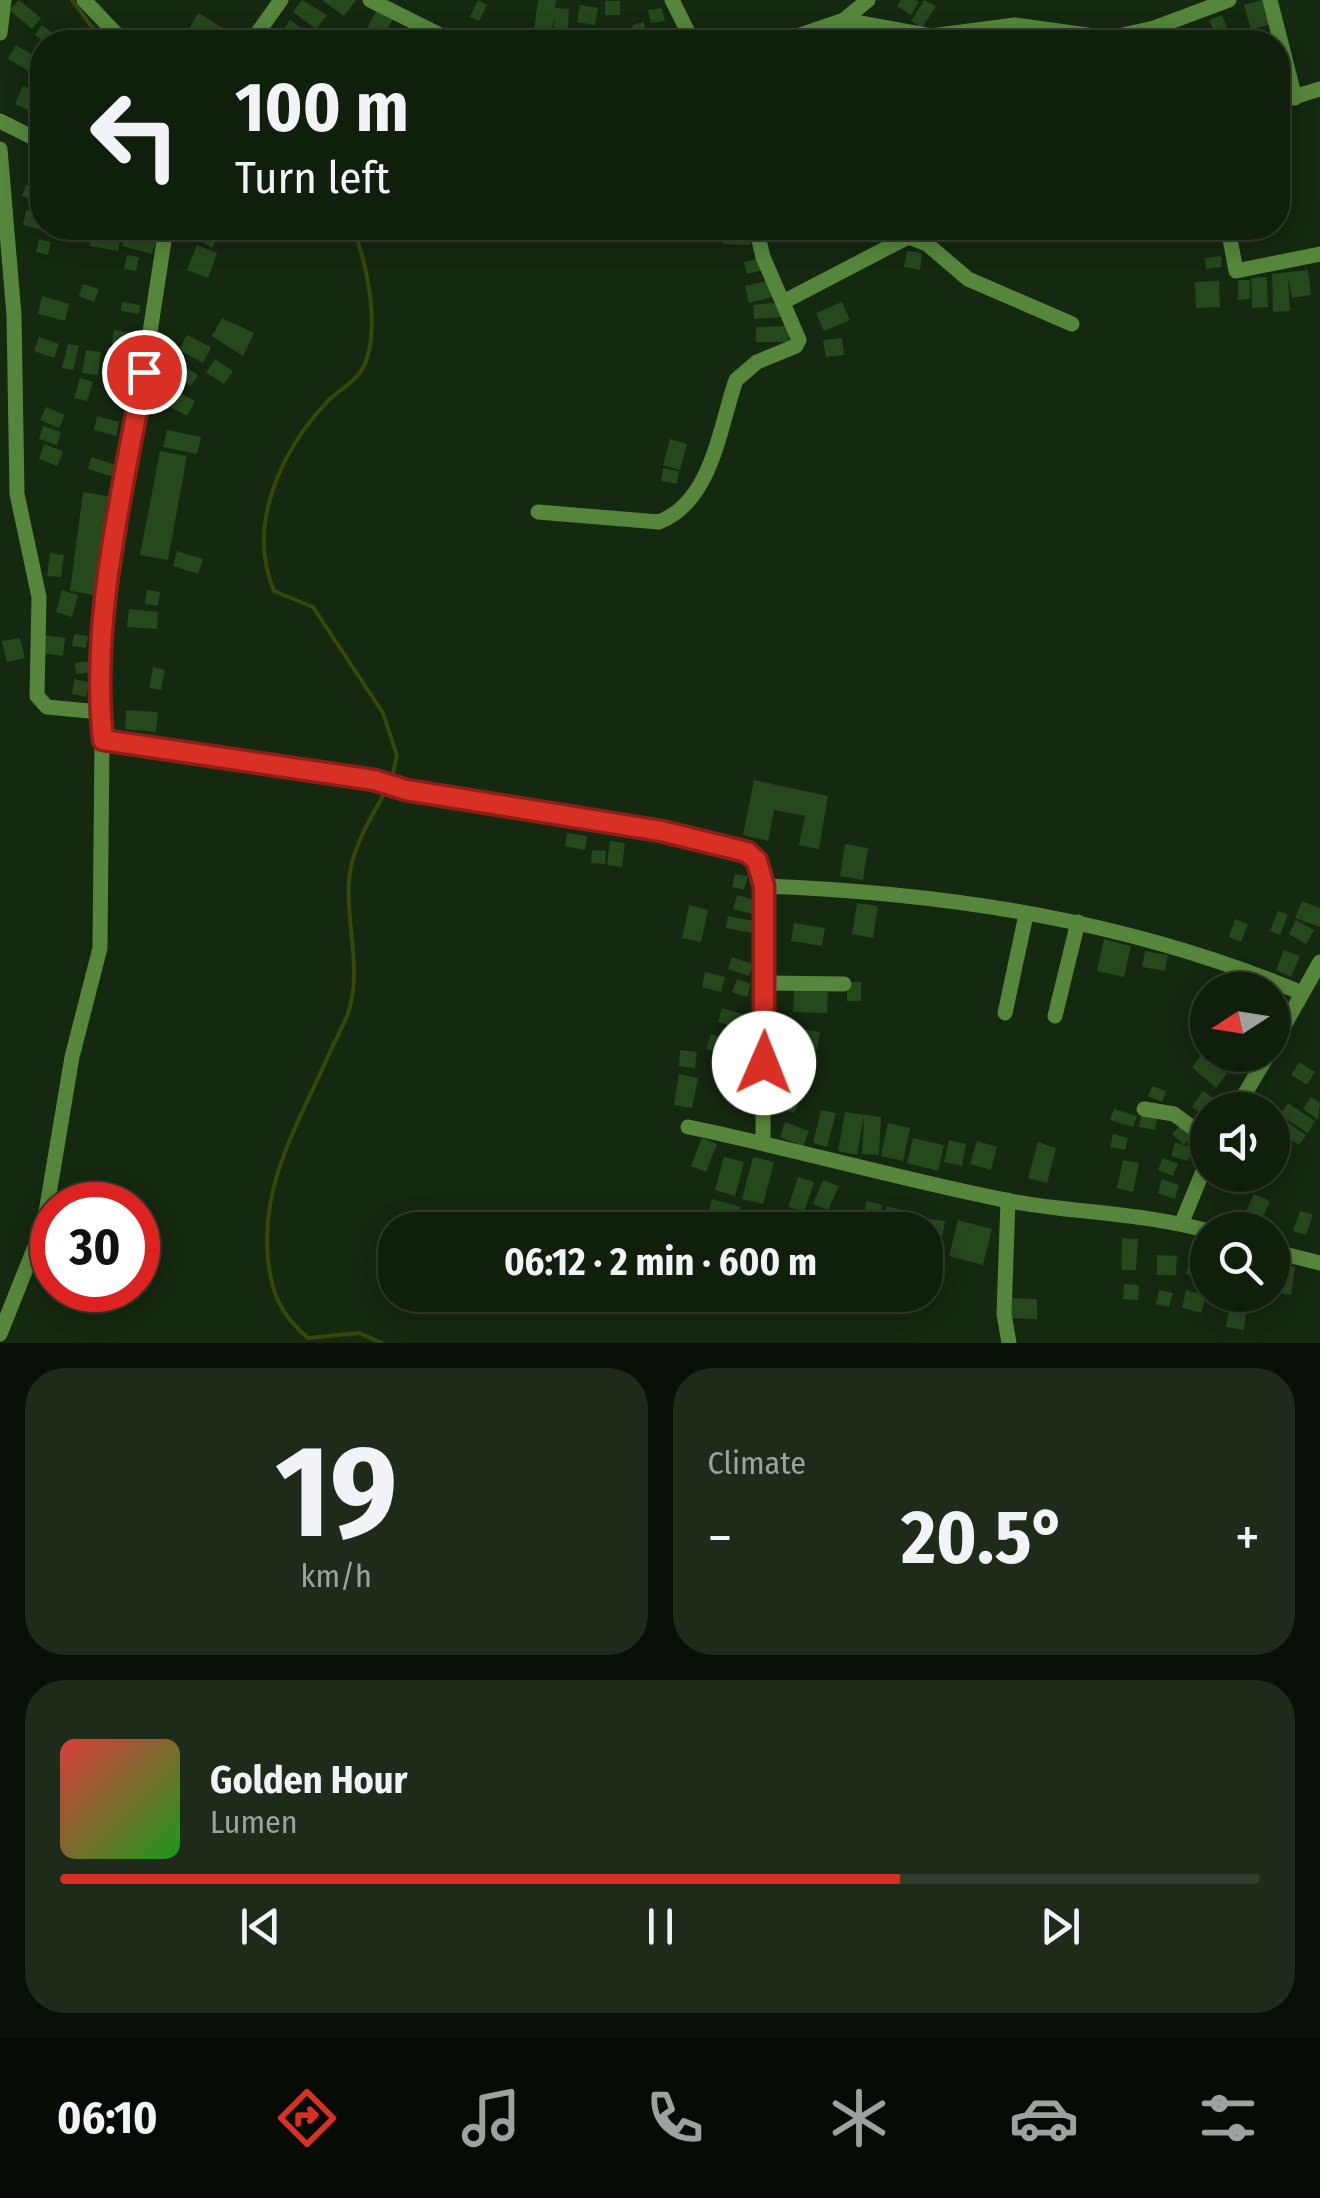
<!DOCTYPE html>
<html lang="en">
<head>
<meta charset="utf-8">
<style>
	body { margin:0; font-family:"Fira Sans Condensed",sans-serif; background:#1e2b1a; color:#f1f3f6; height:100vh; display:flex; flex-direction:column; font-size:38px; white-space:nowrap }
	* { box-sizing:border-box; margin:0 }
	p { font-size:32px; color:#9ca29d }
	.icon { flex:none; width:55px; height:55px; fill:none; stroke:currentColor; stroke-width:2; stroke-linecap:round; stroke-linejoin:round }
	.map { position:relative; height:1343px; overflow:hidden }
	.drawer { display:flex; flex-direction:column; gap:25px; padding:25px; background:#091007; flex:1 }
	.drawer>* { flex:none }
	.banner { position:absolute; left:30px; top:30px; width:1260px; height:210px; border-radius:40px; box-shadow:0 5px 25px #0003,0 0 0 2px #303c2d; background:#101e0c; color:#f1f3f6; overflow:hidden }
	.needle { width:65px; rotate:258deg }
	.buttons { position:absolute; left:1190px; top:972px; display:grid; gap:20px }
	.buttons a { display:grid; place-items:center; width:100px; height:100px; border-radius:50%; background:#101e0c; box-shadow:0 5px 25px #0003,0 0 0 2px #303c2d; font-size:50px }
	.speed { position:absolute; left:30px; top:1182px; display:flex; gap:20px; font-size:50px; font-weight:700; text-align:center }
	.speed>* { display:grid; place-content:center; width:130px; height:130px; border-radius:50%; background:#101e0c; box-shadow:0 5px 25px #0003,0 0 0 2px #303c2d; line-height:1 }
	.speed .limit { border:15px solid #d22; background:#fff; color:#111 }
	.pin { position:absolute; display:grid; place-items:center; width:85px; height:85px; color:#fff; margin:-42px; border:5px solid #fff; border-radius:50%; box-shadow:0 2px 10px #0007 }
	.me { position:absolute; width:110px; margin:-55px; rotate:1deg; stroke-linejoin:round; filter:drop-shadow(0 0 8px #0008) }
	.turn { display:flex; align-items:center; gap:35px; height:210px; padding:0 40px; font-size:45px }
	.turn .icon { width:130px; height:130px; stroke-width:2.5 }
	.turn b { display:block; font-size:70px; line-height:85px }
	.big { font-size:75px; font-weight:700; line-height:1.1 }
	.drawer .tile { flex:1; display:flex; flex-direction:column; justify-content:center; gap:15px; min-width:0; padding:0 35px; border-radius:40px; background:#1e2b1a }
	.drawer .dial { align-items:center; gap:0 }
	.dial b { font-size:130px; line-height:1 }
	.song { display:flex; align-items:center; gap:30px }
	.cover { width:120px; height:120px; border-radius:15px; background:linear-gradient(135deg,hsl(0 70% 55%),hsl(120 70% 35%)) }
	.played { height:10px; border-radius:5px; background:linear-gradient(90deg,#d93025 70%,#303c2d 70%) }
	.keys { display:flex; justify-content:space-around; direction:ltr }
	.heat { display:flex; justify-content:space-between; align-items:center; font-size:55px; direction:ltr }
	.drawer .tiles { flex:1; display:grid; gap:25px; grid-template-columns:1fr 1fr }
	.tile:last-child { grid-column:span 2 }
	.trip { position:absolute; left:378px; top:1212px; width:565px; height:100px; border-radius:40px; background:#101e0c; box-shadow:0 5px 25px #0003,0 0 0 2px #303c2d; font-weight:700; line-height:100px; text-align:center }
	.tabs { display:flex; height:160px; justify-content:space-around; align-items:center; background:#060c05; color:#9ca29d }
	.tabs .icon { width:70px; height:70px }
	.tabs .on { color:#d93025 }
	.tabs b { font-size:45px; color:#f1f3f6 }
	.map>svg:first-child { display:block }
</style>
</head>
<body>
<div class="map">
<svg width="1320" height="1343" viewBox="0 0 1320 1343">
	<rect width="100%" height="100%" fill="#152810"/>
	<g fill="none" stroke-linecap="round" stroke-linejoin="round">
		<!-- stream -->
		<g stroke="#37460b" stroke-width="4">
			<path d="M72 0 103 42"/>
			<path d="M352 228C368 260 382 338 361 371 354 383 337 391 327 402 281 451 246 525 274 591L313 607 383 713 397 756 391 782"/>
			<path d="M382 1343 359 1333 308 1338C281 1315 272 1295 268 1260 260 1182 300 1121 330 1052 337 1036 348 1019 351 1003 360 962 346 922 349 881 351 849 371 818 386 790"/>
		</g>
	</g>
	<!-- building -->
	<g fill="#25481d">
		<path d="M19 0 41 18 32 29 9 10Z"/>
		<path d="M302 0 327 15 316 29 293 12Z"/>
		<path d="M322 0H356L344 16Z"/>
		<path d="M478 0 487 5 479 21 470 17Z"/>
		<path d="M538 0H556L555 8 569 9 567 42H552L555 15 551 33 534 30Z"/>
		<path d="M901 0H915L919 2 911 15 897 6Z"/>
		<path d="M924 0 936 6 922 28 911 21Z"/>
		<path d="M1262 0 1270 24 1251 30 1244 5Z"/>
		<rect x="605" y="1" width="15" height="14"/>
		<path d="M580 5 598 8 595 25 577 22Z"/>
		<path d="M662 8 665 21 651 23 648 10Z"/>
		<path d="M377 10 393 19 380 42H364L360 41Z"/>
		<path d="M198 13 231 33 225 42H191L184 38Z"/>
		<path d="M1222 15 1230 35 1218 40 1209 20Z"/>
		<path d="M290 20 321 42H290L280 35Z"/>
		<path d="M644 22 646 36 634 38 632 25Z"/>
		<path d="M42 25 58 37 54 42H44L35 35Z"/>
		<path d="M16 45 39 59 31 72 8 59Z"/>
		<path d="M23 86 39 93 31 111 15 104Z"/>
		<path d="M26 185 42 191V204L22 196Z"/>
		<path d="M26 210 42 214V230L23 225Z"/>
		<path d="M93 228H122L118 251 89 246Z"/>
		<path d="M127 228H160L152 254 122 246Z"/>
		<path d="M191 228 216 241 212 248 188 232Z"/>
		<path d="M723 228H751L750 245 723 244Z"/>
		<path d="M990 228 1004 230 1002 242 988 239Z"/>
		<path d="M1166 228H1186L1187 239 1167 241Z"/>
		<path d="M39 239 51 242 48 255 36 252Z"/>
		<path d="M197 245 217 253 208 278 187 270Z"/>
		<path d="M907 251 922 253 920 270 904 267Z"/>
		<path d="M127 255 139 257 136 271 124 269Z"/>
		<path d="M1221 256 1222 267 1206 269 1205 258Z"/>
		<path d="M761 258 764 270 747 274 744 262Z"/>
		<path d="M1308 270 1311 295 1292 298 1288 277 1290 311 1273 312 1272 274Z"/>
		<path d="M1267 277 1268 307 1252 308 1251 278Z"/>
		<path d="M772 280 776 296 749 303 745 286Z"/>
		<path d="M1238 280H1250V299L1238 300Z"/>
		<path d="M1219 281 1220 307 1196 308 1195 282Z"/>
		<path d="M83 284 99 289 94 302 79 296Z"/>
		<path d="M42 296 69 304 65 321 38 314Z"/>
		<path d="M122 302 140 305 139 314 121 311Z"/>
		<path d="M781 302 782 317 754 319 753 305Z"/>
		<path d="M842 302 850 320 824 331 816 313Z"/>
		<path d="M222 318 254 333 243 356 212 336Z"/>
		<path d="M789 326V342H756V327Z"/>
		<path d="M114 330 140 335 138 347 112 343Z"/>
		<path d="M187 335 211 347 203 363 179 350Z"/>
		<path d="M39 337 59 344 54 358 34 351Z"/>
		<path d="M842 338 844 355 826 357 823 340Z"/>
		<path d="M68 344 79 346 73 370 62 368Z"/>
		<path d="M108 347 136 352 134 367 105 362Z"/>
		<path d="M86 350 101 352 98 375 82 373Z"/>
		<path d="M215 359 233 371 224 384 206 373Z"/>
		<path d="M175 360 198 375 191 386 168 371Z"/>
		<path d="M80 378 93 382 87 401 74 398Z"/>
		<path d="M169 387 195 401 187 416 161 402Z"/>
		<path d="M46 407 65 415 59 428 40 420Z"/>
		<path d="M97 416 119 422 116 436 94 430Z"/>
		<path d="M43 426 61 432 57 445 39 439Z"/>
		<path d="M167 430 201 437 197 454 163 447Z"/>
		<path d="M670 439 687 444 680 470 663 465Z"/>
		<path d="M44 444 63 451 57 466 39 459Z"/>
		<path d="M160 451 187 456 168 560 140 555Z"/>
		<path d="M91 457 116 465 113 477 88 469Z"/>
		<path d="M663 468 679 471 677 484 661 481Z"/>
		<path d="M83 492 113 497 100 596 70 591Z"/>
		<path d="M177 551 203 559 198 574 173 566Z"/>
		<path d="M50 553 64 555 61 577 47 576Z"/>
		<path d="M62 590 78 595 72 617 56 612Z"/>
		<path d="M147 590 160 592 158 606 145 604Z"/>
		<path d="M129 609 158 612 157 629 127 627Z"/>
		<path d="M74 634 88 636 86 648 72 646Z"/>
		<path d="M44 635 65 638 63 656 41 653Z"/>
		<path d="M20 638 25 658 7 662 2 641Z"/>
		<path d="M93 661 94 672 76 674 75 663Z"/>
		<path d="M153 667 165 670 161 690 149 688Z"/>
		<path d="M74 679 89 682 86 697 72 694Z"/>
		<path d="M126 710 158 712 156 732 125 729Z"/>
		<path d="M754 780 828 796 819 849 799 845 805 816 774 810 768 841 743 835Z"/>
		<path d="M567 833 587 836 585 850 565 846Z"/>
		<path d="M610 841 625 843 622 867 607 865Z"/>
		<path d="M845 844 868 848 863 880 840 876Z"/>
		<path d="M592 850 606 851 605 864 591 863Z"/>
		<path d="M735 874 748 876 744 890 732 887Z"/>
		<path d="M737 895 759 901 755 915 733 909Z"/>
		<path d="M1302 901 1320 908V927L1295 918Z"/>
		<path d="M857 903 878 906 873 938 852 934Z"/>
		<path d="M689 905 708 910 701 942 682 938Z"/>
		<path d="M1278 911 1288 915 1280 935 1270 931Z"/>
		<path d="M728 916 754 921 752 933 726 928Z"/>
		<path d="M1235 919 1248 924 1241 942 1229 937Z"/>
		<path d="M1296 920 1314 930 1306 944 1289 934Z"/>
		<path d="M794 923 825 928 822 946 791 941Z"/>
		<path d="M1104 939 1131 946 1124 977 1097 971Z"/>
		<path d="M1284 950 1300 956 1291 977 1276 970Z"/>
		<path d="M1145 951 1168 955 1165 971 1142 967Z"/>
		<path d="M732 957 753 964 749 976 728 969Z"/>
		<path d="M705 972 725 977 721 992 702 987Z"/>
		<path d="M737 979 751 984 747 997 732 992Z"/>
		<rect x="847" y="982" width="14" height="19"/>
		<path d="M794 990 828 992 827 1013 793 1012Z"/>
		<path d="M722 1008 744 1015 740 1029 718 1022Z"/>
		<path d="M796 1028 820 1032 817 1049 793 1044Z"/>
		<path d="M711 1034 726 1039 721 1054 706 1049Z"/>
		<path d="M680 1050 697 1052 695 1068 679 1066Z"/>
		<path d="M1203 1053 1227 1074 1216 1088 1192 1067Z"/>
		<path d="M1299 1062 1315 1072 1307 1085 1291 1075Z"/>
		<path d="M679 1074 698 1078 692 1108 674 1105Z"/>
		<path d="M1152 1086 1166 1091 1162 1102 1148 1096Z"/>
		<path d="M741 1089 756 1092 754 1104 739 1102Z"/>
		<path d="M783 1091 800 1097 795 1113 778 1108Z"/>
		<path d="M1203 1091 1221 1104 1216 1110H1208V1119L1192 1107Z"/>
		<path d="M1311 1097 1320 1103 1318 1120 1303 1109Z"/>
		<path d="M1288 1103 1315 1121 1308 1133 1280 1115Z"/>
		<path d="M1114 1109 1137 1116 1133 1127 1110 1120Z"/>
		<path d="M821 1110 836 1113 827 1147 813 1143Z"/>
		<path d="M845 1112 881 1117 879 1155 862 1154 864 1116 857 1155 838 1151Z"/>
		<path d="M1141 1115 1157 1118 1155 1130 1139 1127Z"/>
		<path d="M785 1122 809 1131 803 1146 780 1137Z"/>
		<path d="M1287 1122 1306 1135 1299 1145 1280 1133Z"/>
		<path d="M888 1123 910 1128 903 1161 881 1156Z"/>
		<path d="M1181 1124 1193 1134 1184 1145 1172 1134Z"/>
		<path d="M1113 1134 1128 1138 1125 1150 1110 1147Z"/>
		<path d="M702 1138 717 1144 706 1172 691 1166Z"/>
		<path d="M913 1138 944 1145 938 1171 907 1163Z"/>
		<path d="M949 1140 966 1144 962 1166 944 1162Z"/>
		<path d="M977 1141 997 1147 991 1170 970 1164Z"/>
		<path d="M1038 1142 1056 1148 1047 1183 1028 1178Z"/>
		<path d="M1175 1142 1192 1148 1188 1161 1171 1156Z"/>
		<path d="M724 1157 744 1162 735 1196 715 1190Z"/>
		<path d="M753 1157 774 1162 763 1204 742 1199Z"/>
		<path d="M1163 1158 1178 1164 1173 1176 1158 1170Z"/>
		<path d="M1123 1160 1139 1163 1133 1192 1117 1188Z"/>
		<path d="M798 1177 814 1182 804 1212 788 1207Z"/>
		<path d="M1162 1179 1179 1185 1175 1199 1158 1193Z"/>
		<path d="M823 1180 839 1186 828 1210 813 1204Z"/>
		<path d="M1254 1194 1270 1201 1262 1219 1246 1212Z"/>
		<path d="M712 1199 741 1207 737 1226 707 1219Z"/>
		<path d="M867 1201 882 1205 876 1230 860 1226Z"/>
		<path d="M887 1206 905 1211 900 1230H881Z"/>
		<path d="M748 1211 775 1219 772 1230 744 1227Z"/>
		<path d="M1300 1211 1313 1215 1306 1235 1293 1231Z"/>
		<path d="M823 1214 836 1218 832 1230H818Z"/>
		<path d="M930 1219 945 1221 941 1243 927 1240Z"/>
		<path d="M958 1220 992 1229 983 1265 949 1256Z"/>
		<path d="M1122 1238 1138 1239 1136 1270H1121Z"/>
		<path d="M1193 1248 1207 1252 1201 1278 1186 1274Z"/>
		<path d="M1157 1255 1177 1256 1176 1275H1157Z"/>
		<path d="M1277 1264 1295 1267 1291 1295 1273 1292Z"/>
		<path d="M1124 1284 1139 1285 1138 1300 1123 1299Z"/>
		<path d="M1159 1290 1173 1293 1169 1307 1156 1304Z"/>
		<path d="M1186 1290 1206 1296 1201 1313 1182 1308Z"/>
		<path d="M1011 1298 1037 1299V1319L1010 1318Z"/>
		<path d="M1229 1310 1246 1312 1244 1330 1226 1327Z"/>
	</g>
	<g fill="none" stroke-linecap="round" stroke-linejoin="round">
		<!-- minor -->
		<g stroke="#56863c" stroke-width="15">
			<path d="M84 0 124 42"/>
			<path d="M370 0 454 42"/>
			<path d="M672 0 693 42"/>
			<path d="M1270 0 1295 98"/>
			<path d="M844 20 931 36 1015 25 1109 38 1154 28 1229 0"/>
			<path d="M0 33 4 0"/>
			<path d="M251 42 281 0"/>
			<path d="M779 42 844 20 868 0"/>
			<path d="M1278 102 1320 89"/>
			<path d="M0 121 42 142"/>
			<path d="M0 149 14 315 17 494 39 597 37 696 47 707 100 712"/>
			<path d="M1228 228 1236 271 1320 254"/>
			<path d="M785 301 908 237 927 244 968 279 1072 324"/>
			<path d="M538 512 659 522C712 501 719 429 736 380L757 362 796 346 799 340 763 257 756 228"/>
			<path d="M103 740 374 780 407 791 661 831 747 852 757 861 764 886C949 893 1131 921 1302 993"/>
			<path d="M765 983 844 984"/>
			<path d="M1005 1013 1026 915"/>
			<path d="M1055 1016 1078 922"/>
			<path d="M1272 1047 1320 962"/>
			<path d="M1144 1109 1174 1114 1208 1139"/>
			<path d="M1235 1110 1268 1055"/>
			<path d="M688 1127C796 1149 902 1180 1010 1201 1075 1213 1145 1213 1208 1231"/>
			<path d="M763 1142 764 886"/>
			<path d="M1008 1200 1004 1314 1009 1343"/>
			<path d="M1182 1222 1208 1159"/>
			<path d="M1272 1251 1320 1263"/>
			<path d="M0 1334 44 1224 72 1057 100 948 103 638 166 228"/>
		</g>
	</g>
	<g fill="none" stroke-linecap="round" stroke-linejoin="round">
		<!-- route casing -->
		<g stroke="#8d1f18" stroke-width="25">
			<path id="route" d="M144 372C123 491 90 618 103 740L374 780 406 790 661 831 747 852 757 861 764 886V1063"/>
		</g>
		<!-- route -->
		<use href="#route" stroke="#d93025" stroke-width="18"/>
	</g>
</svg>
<div class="buttons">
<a><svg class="needle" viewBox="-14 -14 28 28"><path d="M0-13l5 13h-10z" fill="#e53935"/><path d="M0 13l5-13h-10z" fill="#9ca29d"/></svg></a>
<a><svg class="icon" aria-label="sound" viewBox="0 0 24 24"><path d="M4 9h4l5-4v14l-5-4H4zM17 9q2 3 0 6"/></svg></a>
<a><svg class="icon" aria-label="search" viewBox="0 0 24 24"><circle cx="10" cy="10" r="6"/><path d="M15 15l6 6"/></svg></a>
</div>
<div class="speed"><div class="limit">30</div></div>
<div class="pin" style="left:144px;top:372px;background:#d93025"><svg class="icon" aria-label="arrive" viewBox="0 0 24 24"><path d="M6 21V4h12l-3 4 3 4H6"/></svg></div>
<svg class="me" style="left:764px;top:1063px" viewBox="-20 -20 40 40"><circle r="19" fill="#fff"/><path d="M0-13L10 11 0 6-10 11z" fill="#d93025"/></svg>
<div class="trip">06:12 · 2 min · 600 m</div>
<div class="banner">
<div class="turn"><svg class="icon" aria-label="left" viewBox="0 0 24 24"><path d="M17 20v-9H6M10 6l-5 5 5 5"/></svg><div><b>100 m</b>Turn left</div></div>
</div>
</div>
<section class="drawer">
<div class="tiles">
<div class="tile dial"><b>19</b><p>km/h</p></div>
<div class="tile"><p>Climate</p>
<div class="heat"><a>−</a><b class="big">20.5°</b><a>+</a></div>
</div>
<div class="tile">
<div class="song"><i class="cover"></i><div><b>Golden Hour</b><p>Lumen</p></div></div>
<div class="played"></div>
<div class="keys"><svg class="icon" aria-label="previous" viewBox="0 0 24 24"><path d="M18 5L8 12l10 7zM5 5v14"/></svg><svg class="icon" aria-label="pause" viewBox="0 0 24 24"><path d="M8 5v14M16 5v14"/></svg><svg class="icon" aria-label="next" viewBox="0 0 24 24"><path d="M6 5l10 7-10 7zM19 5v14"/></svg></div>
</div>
</div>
</section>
<nav class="tabs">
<b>06:10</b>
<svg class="icon on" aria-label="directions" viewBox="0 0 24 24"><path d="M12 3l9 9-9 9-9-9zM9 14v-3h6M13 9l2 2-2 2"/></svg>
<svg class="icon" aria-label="music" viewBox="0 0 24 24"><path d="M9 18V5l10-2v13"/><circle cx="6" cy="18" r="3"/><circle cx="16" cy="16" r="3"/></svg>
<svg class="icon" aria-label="phone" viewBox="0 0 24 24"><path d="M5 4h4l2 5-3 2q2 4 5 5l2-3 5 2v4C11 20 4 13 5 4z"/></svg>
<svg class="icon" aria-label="climate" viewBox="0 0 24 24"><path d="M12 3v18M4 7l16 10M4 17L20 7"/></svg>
<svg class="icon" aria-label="car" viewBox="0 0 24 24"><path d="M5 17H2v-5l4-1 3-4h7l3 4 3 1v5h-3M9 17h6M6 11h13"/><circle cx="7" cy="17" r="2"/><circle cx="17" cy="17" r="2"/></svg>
<svg class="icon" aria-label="filters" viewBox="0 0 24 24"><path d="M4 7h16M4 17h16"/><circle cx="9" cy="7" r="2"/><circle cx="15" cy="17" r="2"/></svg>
</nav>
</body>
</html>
